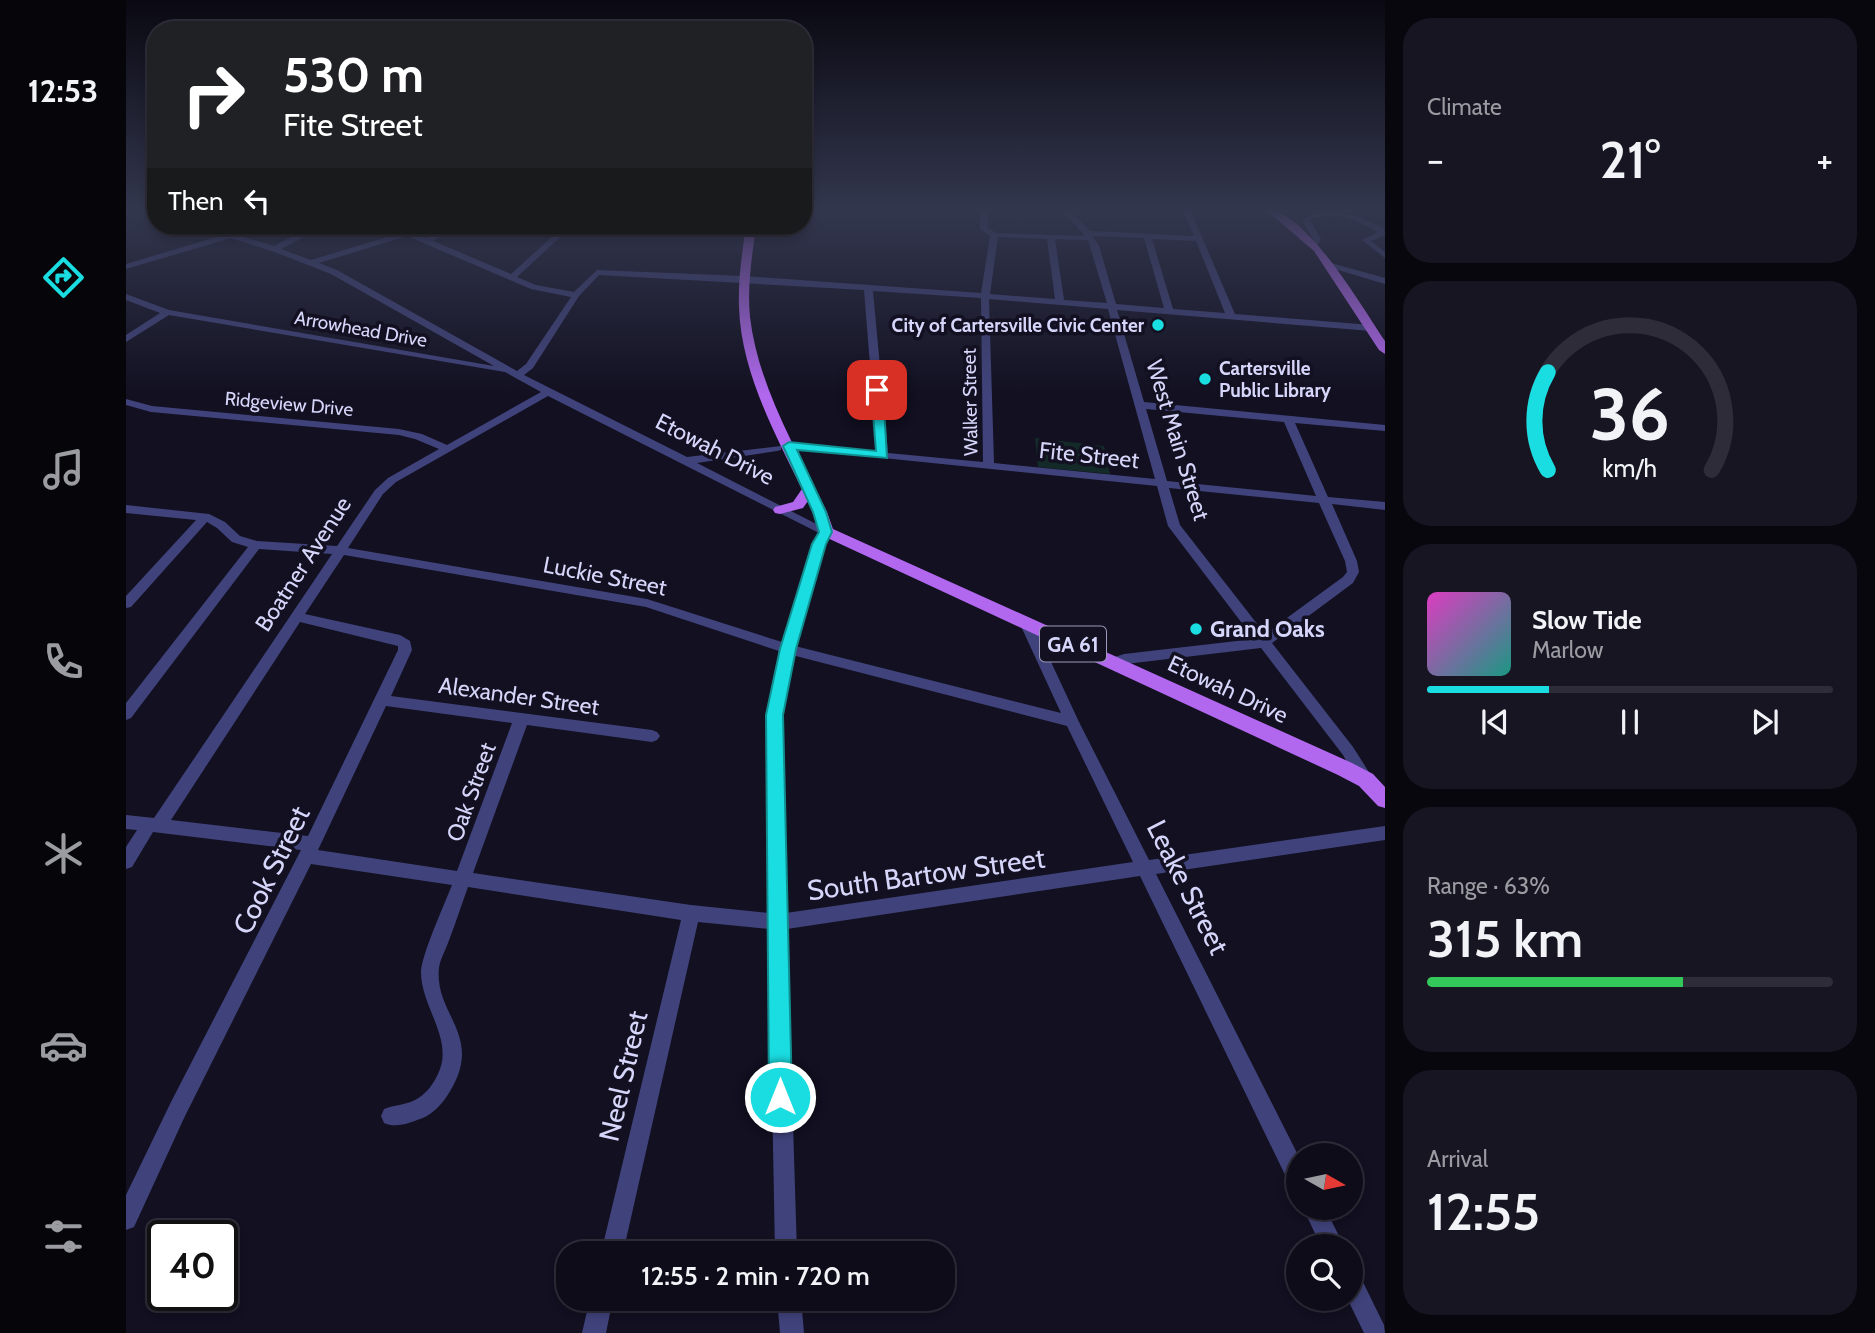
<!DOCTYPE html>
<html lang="en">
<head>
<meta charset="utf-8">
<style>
	body { margin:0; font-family:Cabin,sans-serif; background:#171522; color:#f1f3f6; height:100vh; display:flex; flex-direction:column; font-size:26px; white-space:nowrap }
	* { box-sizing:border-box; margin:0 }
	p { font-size:23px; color:#9b9ba2 }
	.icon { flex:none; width:38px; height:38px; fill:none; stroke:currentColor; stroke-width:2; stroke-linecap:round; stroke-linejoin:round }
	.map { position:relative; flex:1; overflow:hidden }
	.sheet { display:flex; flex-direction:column; gap:18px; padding:18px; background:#08070e; width:490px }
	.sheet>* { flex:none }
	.top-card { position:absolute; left:21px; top:21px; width:665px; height:214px; border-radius:28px; box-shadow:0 4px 10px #0003,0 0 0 2px #2e2c38; background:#202124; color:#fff; overflow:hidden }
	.needle { width:46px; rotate:99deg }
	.controls { position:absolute; left:1160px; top:1143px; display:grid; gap:14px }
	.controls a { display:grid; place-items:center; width:77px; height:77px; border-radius:50%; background:#0e0c19; box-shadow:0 4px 10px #0003,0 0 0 2px #2e2c38; font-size:35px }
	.speed { position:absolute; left:21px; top:1220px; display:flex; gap:14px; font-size:35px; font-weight:700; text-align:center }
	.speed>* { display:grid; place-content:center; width:91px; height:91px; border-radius:50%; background:#0e0c19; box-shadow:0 4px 10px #0003,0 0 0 2px #2e2c38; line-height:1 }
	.speed .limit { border:4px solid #111; border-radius:10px; background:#fff; color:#111 }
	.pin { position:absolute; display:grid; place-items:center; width:60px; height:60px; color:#fff; margin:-30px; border-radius:14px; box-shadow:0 4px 10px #0006 }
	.me { position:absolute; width:77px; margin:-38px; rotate:0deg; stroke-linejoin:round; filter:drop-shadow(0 0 5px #0008) }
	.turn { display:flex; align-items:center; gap:24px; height:147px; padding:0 21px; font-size:32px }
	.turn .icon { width:91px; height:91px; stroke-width:2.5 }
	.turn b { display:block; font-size:49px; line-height:60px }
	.then { display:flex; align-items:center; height:66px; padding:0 21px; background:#0003; gap:14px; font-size:26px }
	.big { font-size:52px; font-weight:600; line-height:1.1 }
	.sheet .card { flex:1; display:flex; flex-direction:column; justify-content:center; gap:10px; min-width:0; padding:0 24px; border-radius:28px; background:#171522 }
	.sheet .dial { align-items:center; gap:0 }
	.dial svg { height:182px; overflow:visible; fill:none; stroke:#2e2c38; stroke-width:7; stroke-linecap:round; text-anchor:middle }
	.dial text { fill:#f1f3f6; stroke:none }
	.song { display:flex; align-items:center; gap:21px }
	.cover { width:84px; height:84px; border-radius:10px; background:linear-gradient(135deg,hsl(310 70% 55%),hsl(170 70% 35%)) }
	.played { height:7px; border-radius:4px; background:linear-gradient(90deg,#1adde1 30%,#2e2c38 30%) }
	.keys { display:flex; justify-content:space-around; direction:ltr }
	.heat { display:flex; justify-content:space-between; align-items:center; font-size:38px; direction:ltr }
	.charge { height:10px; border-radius:5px; background:linear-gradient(90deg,#34c759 63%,#2e2c38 0) }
	.trip { position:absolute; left:430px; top:1241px; width:399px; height:70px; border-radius:28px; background:#0e0c19; box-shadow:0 4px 10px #0003,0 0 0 2px #2e2c38; font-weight:600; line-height:70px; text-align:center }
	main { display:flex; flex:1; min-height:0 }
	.tabs { display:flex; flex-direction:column; width:126px; justify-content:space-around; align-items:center; background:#06050a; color:#9b9ba2 }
	.tabs .icon { width:49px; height:49px }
	.tabs .current { color:#1adde1 }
	.tabs b { font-size:32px; color:#f1f3f6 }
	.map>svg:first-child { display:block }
</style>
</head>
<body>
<main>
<nav class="tabs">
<b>12:53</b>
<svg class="icon current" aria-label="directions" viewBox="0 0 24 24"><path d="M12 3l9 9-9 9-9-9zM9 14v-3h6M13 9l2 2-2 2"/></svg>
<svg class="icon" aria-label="music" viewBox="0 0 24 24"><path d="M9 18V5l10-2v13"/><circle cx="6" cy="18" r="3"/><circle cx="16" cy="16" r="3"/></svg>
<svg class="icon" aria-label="phone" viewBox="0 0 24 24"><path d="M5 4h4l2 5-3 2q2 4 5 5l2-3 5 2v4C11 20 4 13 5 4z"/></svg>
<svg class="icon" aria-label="climate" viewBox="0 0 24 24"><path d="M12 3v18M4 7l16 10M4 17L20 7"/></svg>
<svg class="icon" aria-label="car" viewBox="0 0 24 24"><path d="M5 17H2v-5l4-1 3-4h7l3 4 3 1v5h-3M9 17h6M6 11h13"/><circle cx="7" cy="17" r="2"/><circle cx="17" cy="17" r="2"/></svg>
<svg class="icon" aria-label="filters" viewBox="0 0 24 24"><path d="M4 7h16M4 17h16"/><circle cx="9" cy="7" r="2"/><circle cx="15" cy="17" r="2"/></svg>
</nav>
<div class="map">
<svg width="1259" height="1333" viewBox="0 0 1259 1333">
	<rect width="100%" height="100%" fill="#121021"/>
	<!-- green -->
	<path fill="#142a28" d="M909 438 978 446 984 474 912 467Z"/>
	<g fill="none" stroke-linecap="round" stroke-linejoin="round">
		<!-- minor -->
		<g fill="#40437b" fill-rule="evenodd">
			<path d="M18 209H30V214L18 211Z"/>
			<path d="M853 209H861L862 228 870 233 959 236 935 209H942L964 231 1068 236 1056 209H1064L1109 314 1245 325 1250 328 1245 331 991 310 1018 402 1259 425V431L1169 423 1202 497 1259 502V510L1206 504 1231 561 1233 572 1227 583 1146 643 1227 747 1248 780 1246 785 1240 786 1234 785 1217 755 1135 648 1000 664 988 668 983 667 981 663 983 659 998 654 1128 639 1042 526 1031 486 659 448V444L663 443 751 452 738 290 473 275 453 296 407 368 398 375 561 457 655 446V450L651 451 571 463 706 532 699 544 669 646 935 713 893 622 895 619H905L953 722 1023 860 1259 826V840L1030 874 1172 1155V1188L1164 1185 1014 876 661 929 671 1253H649L643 929 572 922 497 1253H475L555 920 342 887C335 906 329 925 322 943 319 951 314 960 313 968 308 1013 355 1034 327 1086 320 1099 312 1110 299 1117 286 1122 271 1129 258 1123L255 1116 258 1109C268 1105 279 1105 289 1100 299 1095 306 1086 311 1076 330 1041 295 1008 295 972 295 956 319 903 326 885L185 864 59 1116 8 1227 0 1230V1195L45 1102 175 850 27 832 6 867 0 869V847L11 830 0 829V815L28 818 206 554 133 549 5 718 0 720V703L122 547 106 542 91 528 81 522 5 607 0 608V596L70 520 0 513V505L83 514 99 522 114 536 131 541 211 546 249 490 262 478 313 449 289 439 273 435 25 412 0 405V399L26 406 273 429 296 434 321 445 415 392 379 372 43 315 0 342V335L34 313 0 300V294L43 310 368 366 205 274 146 251 105 238 0 269V264L97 235 70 226H81L148 246 180 229H186V233L155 249 185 260 281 231 300 238 326 226H335L307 241 385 274 438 226H446L391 277 410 285 448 292 471 270 618 276 855 293 864 236 854 229ZM281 236 405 289 445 297 400 364 391 371 211 270 193 263ZM967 236 1018 238 1038 308 990 304 973 246ZM872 237 921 239 929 299 864 294ZM929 239 962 240 981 303 938 300ZM1026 239 1070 241 1099 313 1047 309ZM747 291 855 298 857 462 762 453ZM863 299 982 309 1029 479 868 463ZM422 396 693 533 687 544 656 642 521 599 222 548 257 494 270 482ZM1020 409 1158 422 1190 496 1041 481ZM1043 488 1193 503 1219 561 1221 572 1217 577 1139 634 1054 525ZM218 555 520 607 653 651 641 715 643 913 565 905 347 873 401 725 526 742 531 740 534 736 531 732 526 730 265 696 286 650 284 641 274 635 179 614ZM174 622 272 646V650L182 836 45 820ZM666 655 941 726 1007 862 660 913 655 715ZM260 706 386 723 331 871 192 850Z"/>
			<path d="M1200 211 1231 216 1258 228 1259 235 1245 241 1259 252V258L1236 240 1252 232C1231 220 1209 210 1185 219V222L1195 239 1191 246H1185L1187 239 1177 222 1178 218Z"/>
			<path d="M1205 263 1259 278V284L1202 267 1201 265Z"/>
			<path d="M1177 1208H1199L1218 1246H1195Z"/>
			<path d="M1225 1271 1233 1274 1258 1325 1259 1333H1238L1221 1298H1225Z"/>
			<path d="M464 1298H487L480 1333H456Z"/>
			<path d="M651 1298H675L678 1333H654Z"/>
		</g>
		<!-- major -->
		<g fill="#b168ee" fill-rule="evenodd">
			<path d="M1139 209C1180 209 1237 309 1259 341V354L1253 350 1188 251Z"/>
			<path d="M620 226H630C626 256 621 287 624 317 632 386 671 451 701 512L707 529 1226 763 1247 774 1259 787V808L1252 806 1233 786 1212 775 695 535 682 501 677 508 654 514 649 513 647 510 649 507 667 502 676 489C648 432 615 371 613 307 612 280 616 253 620 226Z"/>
		</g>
	</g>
	<!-- sky -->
	<linearGradient id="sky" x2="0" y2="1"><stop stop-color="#0a0912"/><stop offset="0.53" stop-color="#33374e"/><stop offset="1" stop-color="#33374e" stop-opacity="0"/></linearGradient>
	<rect width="1259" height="396" fill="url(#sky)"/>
	<!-- route -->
	<path fill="#1adde1" stroke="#119092" stroke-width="2" d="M751 386 757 390 761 458 671 450 700 512 706 532 700 544 670 649 657 715 666 1097 663 1105 654 1108 646 1105 643 1097 640 715 654 649 686 544 693 532 687 512 657 446 663 442 750 451 745 390Z"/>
	<!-- markers -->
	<g fill="#1adde1" stroke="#121021" stroke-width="2.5">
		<circle cx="1032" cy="325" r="7"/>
		<circle cx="1079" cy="379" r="7"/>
		<circle cx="1070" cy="629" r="7"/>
	</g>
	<g text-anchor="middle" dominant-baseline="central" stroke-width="7" stroke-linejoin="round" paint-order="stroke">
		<!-- far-poi labels -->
		<g font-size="19" font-weight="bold" fill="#d6d5fa" stroke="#121021" text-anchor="end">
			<text x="1018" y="325">City of Cartersville Civic Center</text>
			<text x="1093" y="368" text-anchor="start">Cartersville<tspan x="1093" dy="22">Public Library</tspan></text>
		</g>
		<!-- far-street labels -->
		<g font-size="19" fill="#d6d5fa" stroke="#121021">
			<text transform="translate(235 329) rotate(10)">Arrowhead Drive</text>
			<text transform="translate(844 402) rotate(-91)">Walker Street</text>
			<text transform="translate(163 404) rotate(5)">Ridgeview Drive</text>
		</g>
		<!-- shield labels -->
		<rect fill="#121021" stroke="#9b9ab9" stroke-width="2" x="914" y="626.5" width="66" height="35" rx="5"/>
		<g font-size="21" font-weight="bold" fill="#d6d5fa">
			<text x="947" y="644">GA 61</text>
		</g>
		<!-- street labels -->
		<g font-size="23" fill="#d6d5fa" stroke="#121021">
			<text transform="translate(1052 440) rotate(73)">West Main Street</text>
			<text transform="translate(589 449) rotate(27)">Etowah Drive</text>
			<text transform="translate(963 455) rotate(6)">Fite Street</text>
			<text transform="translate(177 564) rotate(-57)">Boatner Avenue</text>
			<text transform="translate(479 576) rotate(11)">Luckie Street</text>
			<text transform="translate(1102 689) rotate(25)">Etowah Drive</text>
			<text transform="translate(393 696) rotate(8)">Alexander Street</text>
			<text transform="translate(345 792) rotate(-70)">Oak Street</text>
		</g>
		<!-- poi labels -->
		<g font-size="23" font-weight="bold" fill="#d6d5fa" stroke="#121021" text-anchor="start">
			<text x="1084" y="629">Grand Oaks</text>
		</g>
		<!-- near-street labels -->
		<g font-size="28" fill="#d6d5fa" stroke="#121021">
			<text transform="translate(145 870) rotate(-64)">Cook Street</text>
			<text transform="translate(800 874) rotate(-8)">South Bartow Street</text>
			<text transform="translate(1062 887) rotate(63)">Leake Street</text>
			<text transform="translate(497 1076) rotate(-77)">Neel Street</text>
		</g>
	</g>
</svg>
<div class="controls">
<a><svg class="needle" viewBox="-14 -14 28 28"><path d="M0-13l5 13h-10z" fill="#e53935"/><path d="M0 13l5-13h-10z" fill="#9b9ba2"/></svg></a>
<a><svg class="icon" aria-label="search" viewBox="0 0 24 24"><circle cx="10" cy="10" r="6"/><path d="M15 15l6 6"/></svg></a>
</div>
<div class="speed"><div class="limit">40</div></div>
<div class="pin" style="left:751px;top:390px;background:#d93025"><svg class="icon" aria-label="arrive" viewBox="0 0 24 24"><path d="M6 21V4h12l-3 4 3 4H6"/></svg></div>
<svg class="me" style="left:654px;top:1097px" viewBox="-20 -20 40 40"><circle r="17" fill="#1adde1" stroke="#fff" stroke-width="3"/><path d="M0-11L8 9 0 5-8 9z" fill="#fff"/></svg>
<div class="trip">12:55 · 2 min · 720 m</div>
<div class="top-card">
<div class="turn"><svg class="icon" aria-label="right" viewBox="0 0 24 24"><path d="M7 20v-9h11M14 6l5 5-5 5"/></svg><div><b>530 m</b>Fite Street</div></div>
<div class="then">Then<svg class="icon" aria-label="left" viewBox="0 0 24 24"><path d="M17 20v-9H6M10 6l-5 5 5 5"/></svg></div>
</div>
</div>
<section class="sheet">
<div class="card"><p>Climate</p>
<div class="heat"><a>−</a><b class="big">21°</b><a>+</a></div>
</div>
<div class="card dial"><svg viewBox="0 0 100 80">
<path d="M14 69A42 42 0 1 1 86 69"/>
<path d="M14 69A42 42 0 0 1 14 26" stroke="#1adde1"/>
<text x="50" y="56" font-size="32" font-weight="700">36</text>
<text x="50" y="72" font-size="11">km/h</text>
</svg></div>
<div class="card">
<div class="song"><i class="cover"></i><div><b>Slow Tide</b><p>Marlow</p></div></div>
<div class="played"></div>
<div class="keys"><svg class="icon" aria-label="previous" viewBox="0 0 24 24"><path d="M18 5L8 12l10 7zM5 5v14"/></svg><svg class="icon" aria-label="pause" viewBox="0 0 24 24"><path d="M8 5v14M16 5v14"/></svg><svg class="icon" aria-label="next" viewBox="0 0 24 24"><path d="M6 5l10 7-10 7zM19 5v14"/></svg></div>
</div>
<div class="card"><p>Range · 63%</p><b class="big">315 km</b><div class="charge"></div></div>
<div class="card"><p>Arrival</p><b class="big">12:55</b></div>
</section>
</main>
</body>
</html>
